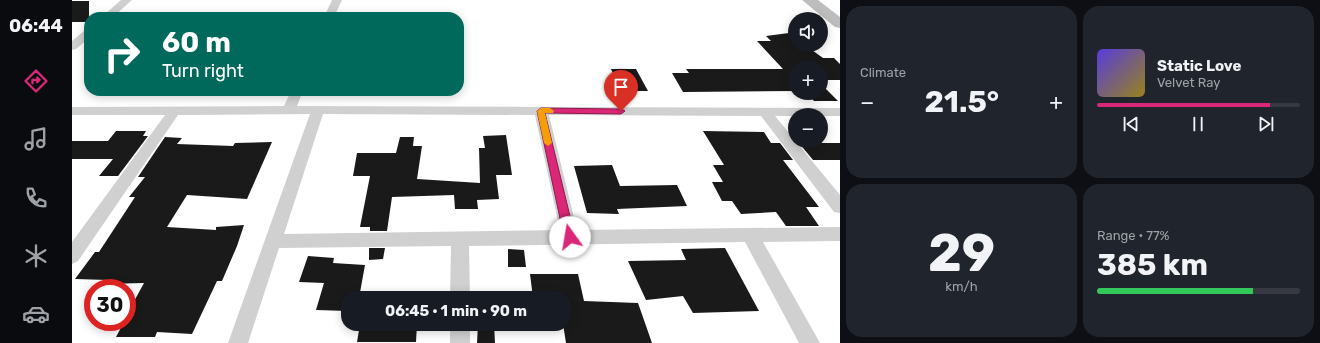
<!DOCTYPE html>
<html lang="en">
<head>
<meta charset="utf-8">
<style>
	body { margin:0; font-family:Rubik,sans-serif; background:#20242c; color:#f1f3f6; height:100vh; display:flex; flex-direction:column; font-size:15px; white-space:nowrap }
	* { box-sizing:border-box; margin:0 }
	p { font-size:13px; color:#9ea1a6 }
	.icon { flex:none; width:22px; height:22px; fill:none; stroke:currentColor; stroke-width:2; stroke-linecap:round; stroke-linejoin:round }
	.map { position:relative; flex:1; overflow:hidden }
	.drawer { display:flex; flex-direction:column; gap:6px; padding:6px; background:#0d0f14; width:480px }
	.drawer>* { flex:none }
	.guide { position:absolute; left:12px; top:12px; width:380px; height:84px; border-radius:16px; box-shadow:0 2px 10px #0003; background:#00695c; color:#fff; overflow:hidden }
	.buttons { position:absolute; left:716px; top:12px; display:grid; gap:8px }
	.buttons a { display:grid; place-items:center; width:40px; height:40px; border-radius:50%; background:#171b24; box-shadow:0 2px 10px #0003; font-size:20px }
	.speed { position:absolute; left:12px; top:279px; display:flex; gap:8px; font-size:20px; font-weight:700; text-align:center }
	.speed>* { display:grid; place-content:center; width:52px; height:52px; border-radius:50%; background:#171b24; box-shadow:0 2px 10px #0003; line-height:1 }
	.speed .limit { border:6px solid #d22; background:#fff; color:#111 }
	.pin { position:absolute; display:grid; place-items:center; width:34px; height:34px; color:#fff; margin:-41px -17px; border-radius:50% 50% 50% 0; rotate:-45deg; box-shadow:0 0 4px #0007 }
	.pin .icon { rotate:45deg }
	.me { position:absolute; width:44px; margin:-22px; rotate:347deg; stroke-linejoin:round; filter:drop-shadow(0 0 3px #0008) }
	.turn { display:flex; align-items:center; gap:14px; height:84px; padding:0 12px; font-size:18px }
	.turn .icon { width:52px; height:52px; stroke-width:2.5 }
	.turn b { display:block; font-size:28px; line-height:34px }
	.big { font-size:30px; font-weight:700; line-height:1.1 }
	.drawer .widget { flex:1; display:flex; flex-direction:column; justify-content:center; gap:6px; min-width:0; padding:0 14px; border-radius:16px; background:#20242c }
	.drawer .dial { align-items:center; gap:0 }
	.dial b { font-size:52px; line-height:1 }
	.song { display:flex; align-items:center; gap:12px }
	.cover { width:48px; height:48px; border-radius:6px; background:linear-gradient(135deg,hsl(250 70% 55%),hsl(50 70% 35%)) }
	.played { height:4px; border-radius:2px; background:linear-gradient(90deg,#db2777 85%,#363941 85%) }
	.keys { display:flex; justify-content:space-around; direction:ltr }
	.heat { display:flex; justify-content:space-between; align-items:center; font-size:22px; direction:ltr }
	.charge { height:6px; border-radius:3px; background:linear-gradient(90deg,#34c759 77%,#363941 0) }
	.drawer .tiles { flex:1; display:grid; gap:6px; grid-template-columns:repeat(2,1fr) }
	.trip { position:absolute; left:269px; top:291px; width:230px; height:40px; border-radius:16px; background:#171b24; box-shadow:0 2px 10px #0003; font-weight:700; line-height:40px; text-align:center }
	main { display:flex; flex:1; min-height:0 }
	.tab-bar { display:flex; flex-direction:column; width:72px; justify-content:space-around; align-items:center; background:#090b0e; color:#9ea1a6 }
	.tab-bar .icon { width:28px; height:28px }
	.tab-bar .current { color:#db2777 }
	.tab-bar b { font-size:18px; color:#f1f3f6 }
	.map>svg:first-child { display:block }
</style>
</head>
<body>
<main>
<nav class="tab-bar">
<b>06:44</b>
<svg class="icon current" aria-label="directions" viewBox="0 0 24 24"><path d="M12 3l9 9-9 9-9-9zM9 14v-3h6M13 9l2 2-2 2"/></svg>
<svg class="icon" aria-label="music" viewBox="0 0 24 24"><path d="M9 18V5l10-2v13"/><circle cx="6" cy="18" r="3"/><circle cx="16" cy="16" r="3"/></svg>
<svg class="icon" aria-label="phone" viewBox="0 0 24 24"><path d="M5 4h4l2 5-3 2q2 4 5 5l2-3 5 2v4C11 20 4 13 5 4z"/></svg>
<svg class="icon" aria-label="climate" viewBox="0 0 24 24"><path d="M12 3v18M4 7l16 10M4 17L20 7"/></svg>
<svg class="icon" aria-label="car" viewBox="0 0 24 24"><path d="M5 17H2v-5l4-1 3-4h7l3 4 3 1v5h-3M9 17h6M6 11h13"/><circle cx="7" cy="17" r="2"/><circle cx="17" cy="17" r="2"/></svg>
</nav>
<div class="map">
<svg width="768" height="343" viewBox="0 0 768 343">
	<rect width="100%" height="100%" fill="#fff"/>
	<!-- building -->
	<g fill="#1a1a1a">
		<rect x="0" y="1" width="17" height="21"/>
		<path d="M717 33 723 38V45H733L751 58H762L768 64V80H749V67H723V91L611 92 600 73H617L614 69H711L685 41H699L694 36Z"/>
		<path d="M539 69H564L576 91H549Z"/>
		<path d="M749 84 766 101H742L735 93H749Z"/>
		<path d="M44 131H74L71 136H76L46 176H27L41 159H0V141H36Z"/>
		<path d="M631 131 692 132 699 143H708L721 160H711L747 207H734L747 226H714L704 212 669 214 660 201H650L640 182H651L641 165H652Z"/>
		<path d="M434 135 440 175H424L427 199 405 200 406 209H383L382 195 320 197 315 231H298V227H288L298 176H281L285 153H324L328 137H342L341 146H350L345 179 408 183 407 148H413L411 136Z"/>
		<path d="M93 137 110 138 105 144 161 146 163 143 200 142 175 199 115 195 95 227 144 230V227L172 225 165 246 150 281H145L120 334 85 332 83 337H44L52 322H55V314L72 283 33 284 36 280 3 279 23 252H27L63 197H57L73 177H66Z"/>
		<path d="M727 143H768V160H741Z"/>
		<path d="M540 165 548 186 605 185 615 206 545 209 547 214 515 213 502 166Z"/>
		<path d="M297 248H313L311 259 297 260Z"/>
		<path d="M653 248 687 311 621 313 611 296 574 300 556 261 614 260 609 249Z"/>
		<path d="M436 249 452 250 454 267H436Z"/>
		<path d="M236 256 262 258 261 263 293 265 287 298H276V311L244 310 252 283 227 282Z"/>
		<path d="M458 274H506L512 301 566 303 580 343H494L491 324 492 298H461Z"/>
		<path d="M288 324H345L344 342H285Z"/>
		<path d="M406 324H422L423 343H405Z"/>
	</g>
	<g fill="none" stroke-linecap="round" stroke-linejoin="round">
		<!-- street -->
		<g fill="#d0d0d0" fill-rule="evenodd">
			<path d="M49 0H60L41 17H30Z"/>
			<path d="M260 0H270L262 17H252Z"/>
			<path d="M17 29V38L4 49 0 50V41L13 30Z"/>
			<path d="M219 91H231L225 106 768 108V116H703L768 195V213L762 212 689 116 477 115 505 230 768 227V241L691 242 748 343H727L673 242 397 246 398 298H378L379 246 207 248 176 343H156L238 114 106 115 6 261 0 264V242L93 115H0V107L212 106ZM251 114 463 115 488 230 212 234Z"/>
			<rect x="378" y="324" width="20" height="19"/>
		</g>
		<!-- secondary -->
		<path fill="#bdbdbd" fill-rule="evenodd" d="M730 0H746L768 17V28L763 27Z"/>
	</g>
	<!-- route -->
	<path fill="#db2777" stroke="#8e194d" d="M469 108 549 109 553 111 549 114 473 113 503 237 498 242 492 237 465 111Z"/>
	<!-- slow -->
	<path fill="#f59e0b" d="M478 108 482 111 481 113H473L480 143 476 146 472 143 465 111 469 108Z"/>
</svg>
<div class="buttons">
<a><svg class="icon" aria-label="sound" viewBox="0 0 24 24"><path d="M4 9h4l5-4v14l-5-4H4zM17 9q2 3 0 6"/></svg></a>
<a>+</a>
<a>−</a>
</div>
<div class="speed"><div class="limit">30</div></div>
<div class="pin" style="left:549px;top:111px;background:#d93025"><svg class="icon" aria-label="arrive" viewBox="0 0 24 24"><path d="M6 21V4h12l-3 4 3 4H6"/></svg></div>
<svg class="me" style="left:498px;top:237px" viewBox="-20 -20 40 40"><circle r="19" fill="#fff"/><path d="M0-13L10 11 0 6-10 11z" fill="#db2777"/></svg>
<div class="trip">06:45 · 1 min · 90 m</div>
<div class="guide">
<div class="turn"><svg class="icon" aria-label="right" viewBox="0 0 24 24"><path d="M7 20v-9h11M14 6l5 5-5 5"/></svg><div><b>60 m</b>Turn right</div></div>
</div>
</div>
<section class="drawer">
<div class="tiles">
<div class="widget"><p>Climate</p>
<div class="heat"><a>−</a><b class="big">21.5°</b><a>+</a></div>
</div>
<div class="widget">
<div class="song"><i class="cover"></i><div><b>Static Love</b><p>Velvet Ray</p></div></div>
<div class="played"></div>
<div class="keys"><svg class="icon" aria-label="previous" viewBox="0 0 24 24"><path d="M18 5L8 12l10 7zM5 5v14"/></svg><svg class="icon" aria-label="pause" viewBox="0 0 24 24"><path d="M8 5v14M16 5v14"/></svg><svg class="icon" aria-label="next" viewBox="0 0 24 24"><path d="M6 5l10 7-10 7zM19 5v14"/></svg></div>
</div>
<div class="widget dial"><b>29</b><p>km/h</p></div>
<div class="widget"><p>Range · 77%</p><b class="big">385 km</b><div class="charge"></div></div>
</div>
</section>
</main>
</body>
</html>
